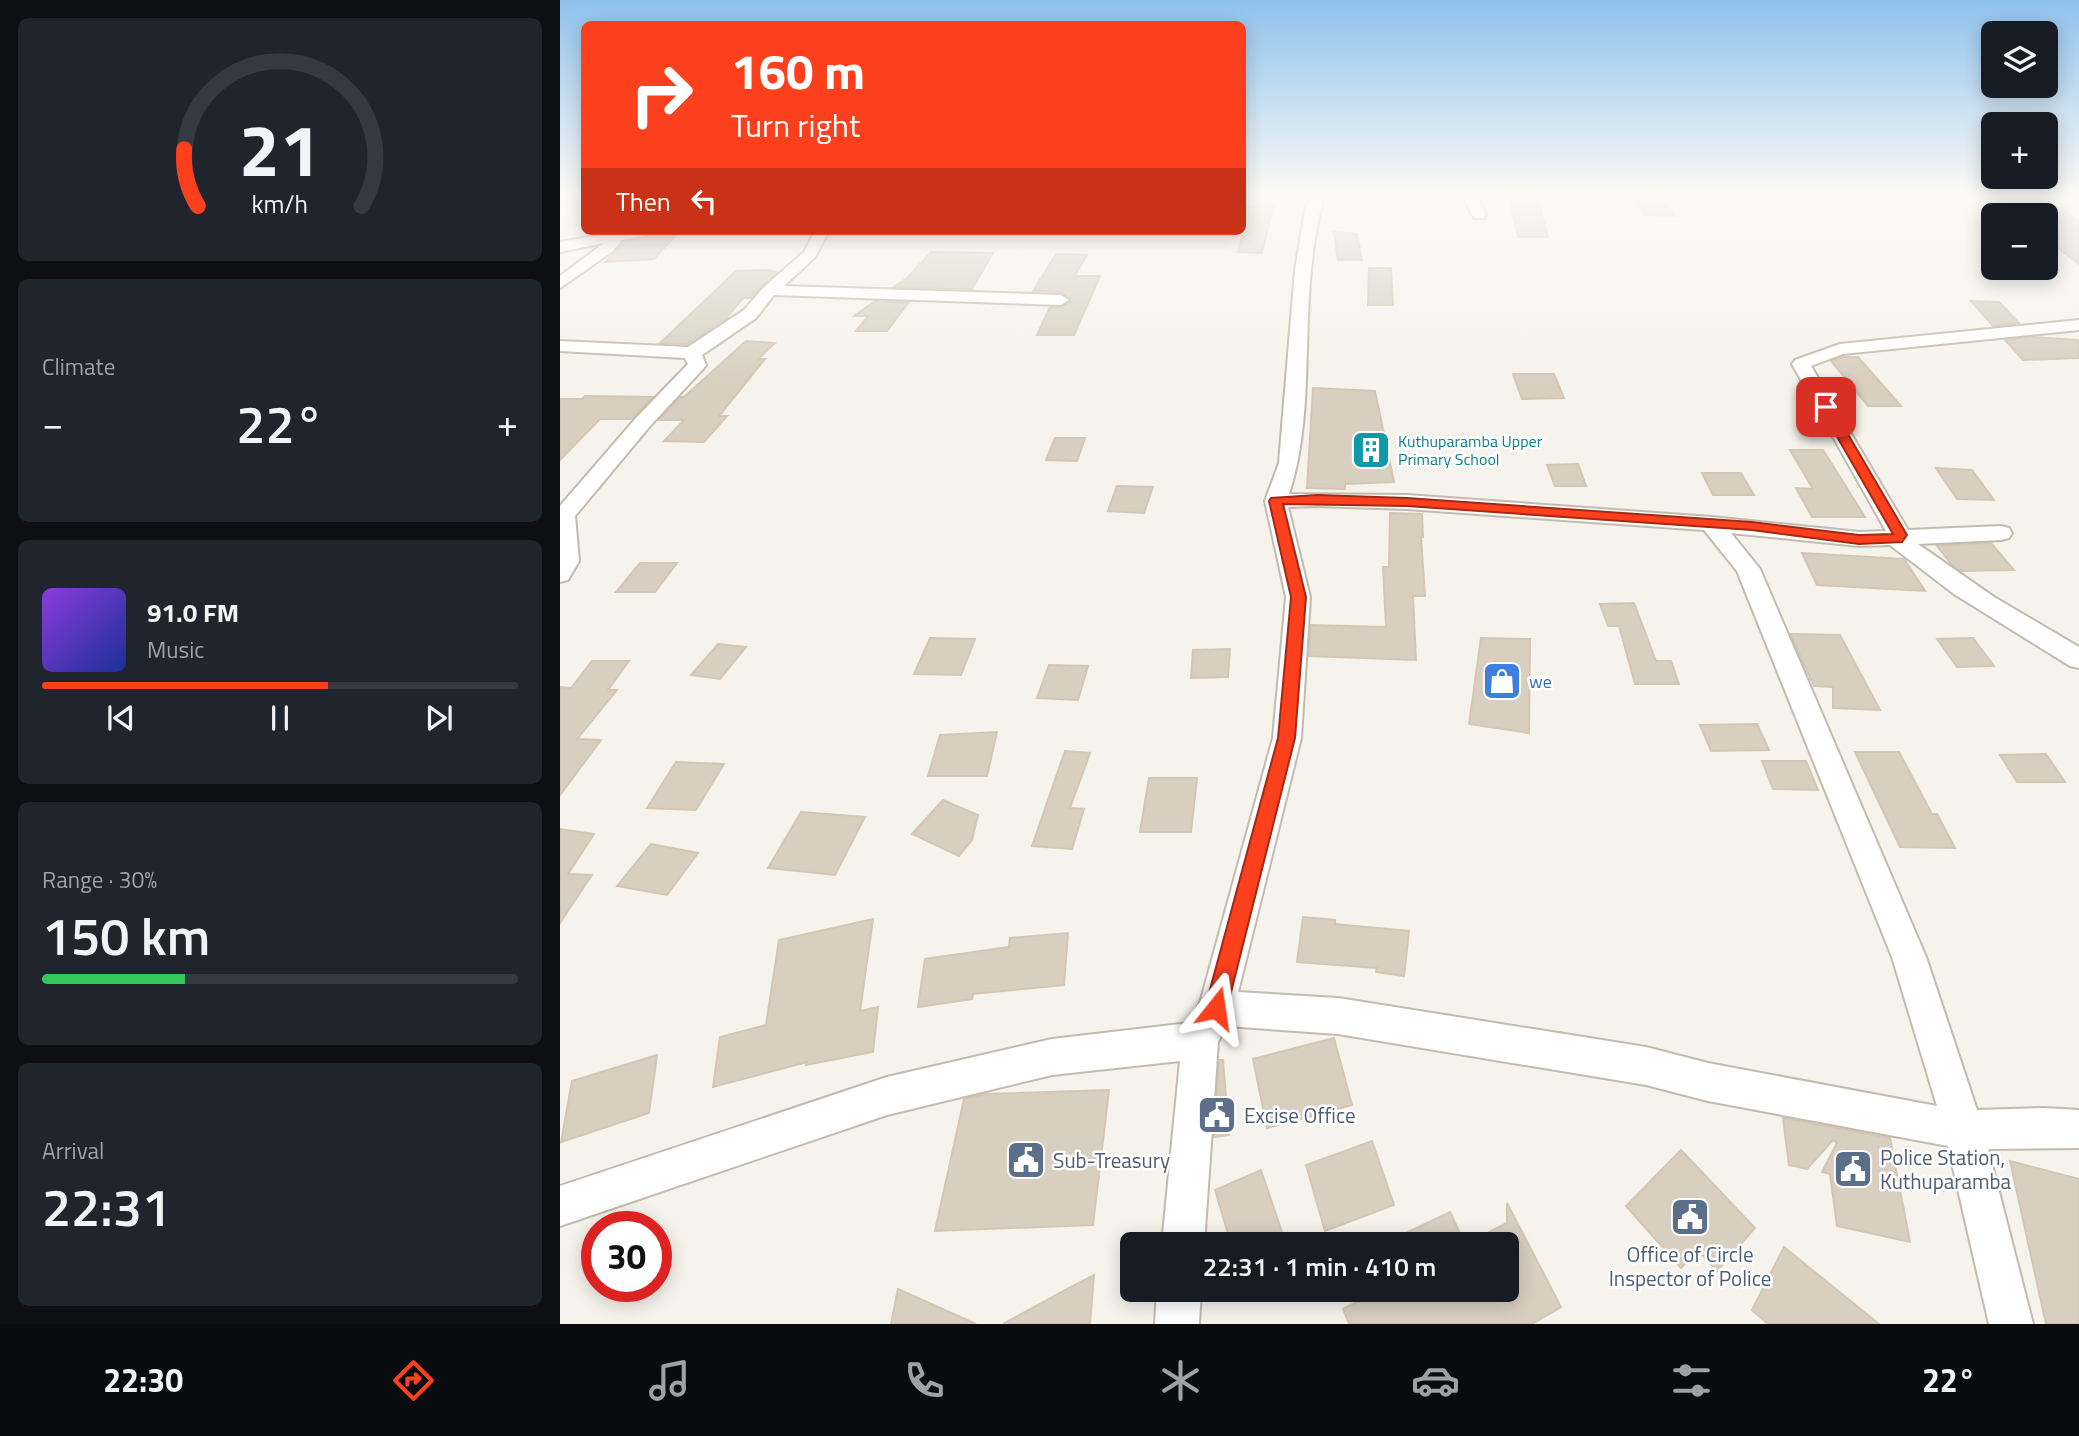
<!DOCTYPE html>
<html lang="en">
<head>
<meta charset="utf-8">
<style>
	body { margin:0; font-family:"Titillium Web",sans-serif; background:#20242c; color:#f1f3f6; height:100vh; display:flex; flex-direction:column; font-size:26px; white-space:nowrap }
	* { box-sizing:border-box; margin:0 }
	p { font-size:23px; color:#9ea1a6 }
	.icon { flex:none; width:38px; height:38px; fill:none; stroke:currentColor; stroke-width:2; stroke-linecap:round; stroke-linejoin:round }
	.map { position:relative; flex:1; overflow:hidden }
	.sheet { display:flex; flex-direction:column; gap:18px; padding:18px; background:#0d0f14; width:560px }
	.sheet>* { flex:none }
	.banner { position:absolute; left:21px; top:21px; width:665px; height:214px; border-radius:10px; box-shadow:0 4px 18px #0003; background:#fc3f1d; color:#fff; overflow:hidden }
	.controls { position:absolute; left:1421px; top:21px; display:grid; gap:14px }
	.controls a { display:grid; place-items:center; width:77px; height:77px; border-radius:10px; background:#171b24; box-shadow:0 4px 18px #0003; font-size:35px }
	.speed { position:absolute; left:21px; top:1211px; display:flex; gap:14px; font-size:35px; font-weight:700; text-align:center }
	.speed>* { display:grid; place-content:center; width:91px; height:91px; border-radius:50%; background:#171b24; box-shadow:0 4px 18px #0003; line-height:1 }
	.speed .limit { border:10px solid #d22; background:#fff; color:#111 }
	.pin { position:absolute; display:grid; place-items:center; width:60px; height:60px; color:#fff; margin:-30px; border-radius:14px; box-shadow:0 4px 10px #0006 }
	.me { position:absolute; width:77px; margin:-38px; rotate:15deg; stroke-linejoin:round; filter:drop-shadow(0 0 5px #0008) }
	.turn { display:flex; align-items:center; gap:24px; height:147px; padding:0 35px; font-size:32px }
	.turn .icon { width:91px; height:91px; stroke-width:2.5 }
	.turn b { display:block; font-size:49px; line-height:60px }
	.then { display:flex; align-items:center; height:66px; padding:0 35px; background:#0003; gap:14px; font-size:26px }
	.big { font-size:52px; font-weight:600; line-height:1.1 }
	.sheet .card { flex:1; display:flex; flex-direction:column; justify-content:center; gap:10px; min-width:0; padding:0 24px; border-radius:10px; background:#20242c }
	.sheet .dial { align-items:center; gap:0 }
	.dial svg { height:182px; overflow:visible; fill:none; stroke:#363941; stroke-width:7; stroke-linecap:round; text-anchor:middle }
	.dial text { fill:#f1f3f6; stroke:none }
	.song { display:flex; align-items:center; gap:21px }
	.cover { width:84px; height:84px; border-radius:10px; background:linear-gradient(135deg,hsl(270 70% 55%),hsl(230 70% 35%)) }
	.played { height:7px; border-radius:4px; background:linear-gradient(90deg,#fc3f1d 60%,#363941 60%) }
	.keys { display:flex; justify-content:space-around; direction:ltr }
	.heat { display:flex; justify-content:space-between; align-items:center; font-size:38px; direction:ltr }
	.charge { height:10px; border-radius:5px; background:linear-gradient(90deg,#34c759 30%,#363941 0) }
	.trip { position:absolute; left:560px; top:1232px; width:399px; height:70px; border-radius:10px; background:#171b24; box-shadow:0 4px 18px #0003; font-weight:600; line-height:70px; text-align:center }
	.tab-bar { display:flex; height:112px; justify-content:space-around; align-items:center; background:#090b0e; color:#9ea1a6 }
	.tab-bar .icon { width:49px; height:49px }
	.tab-bar .selected { color:#fc3f1d }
	.tab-bar b { font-size:32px; color:#f1f3f6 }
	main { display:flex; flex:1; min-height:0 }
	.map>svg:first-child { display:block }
</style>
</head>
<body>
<main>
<section class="sheet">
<div class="card dial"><svg viewBox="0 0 100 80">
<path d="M14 69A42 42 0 1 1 86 69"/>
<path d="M14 69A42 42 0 0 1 8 44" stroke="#fc3f1d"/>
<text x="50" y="56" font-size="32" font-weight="700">21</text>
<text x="50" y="72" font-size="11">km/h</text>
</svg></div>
<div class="card"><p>Climate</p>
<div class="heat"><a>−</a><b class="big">22°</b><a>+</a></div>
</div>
<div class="card">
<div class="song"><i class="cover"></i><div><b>91.0 FM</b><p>Music</p></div></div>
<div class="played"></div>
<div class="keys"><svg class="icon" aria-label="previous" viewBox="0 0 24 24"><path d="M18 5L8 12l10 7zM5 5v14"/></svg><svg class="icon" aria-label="pause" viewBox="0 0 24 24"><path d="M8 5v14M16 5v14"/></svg><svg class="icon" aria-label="next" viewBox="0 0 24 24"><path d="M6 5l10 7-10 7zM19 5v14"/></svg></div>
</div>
<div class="card"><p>Range · 30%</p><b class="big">150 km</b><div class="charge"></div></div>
<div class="card"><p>Arrival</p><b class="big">22:31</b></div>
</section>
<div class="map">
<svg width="1519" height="1324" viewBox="0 0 1519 1324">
	<rect width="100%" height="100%" fill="#f6f3ec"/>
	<!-- building -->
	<g fill="#d8cfc1" stroke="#d3c7b4" stroke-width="2">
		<path d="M948 195H976L988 237H958Z"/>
		<path d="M1098 195 1115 216 1085 215 1075 196Z"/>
		<path d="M1437 195H1479L1519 221V264L1486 239V215H1455L1447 210H1459Z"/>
		<path d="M682 206H713L702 253 678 252 682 237Z"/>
		<path d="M774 232 797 234 802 260H778Z"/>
		<path d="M94 236H115L94 259 45 262 66 242Z"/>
		<path d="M371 252 433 253 412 289 334 287 347 278Z"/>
		<path d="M496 254 527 255 515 276H540L514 335H477L490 307H502L511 301 501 292 473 291Z"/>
		<path d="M809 268H831L833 305H808Z"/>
		<path d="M205 270 217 272 191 298H183L165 320 127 344 100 343 176 271Z"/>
		<path d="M315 301 349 302 327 331H296L308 316H294Z"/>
		<path d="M1411 301 1439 302 1459 323 1433 326Z"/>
		<path d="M1472 337 1519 340V358L1463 360 1445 340Z"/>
		<path d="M186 341 215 343 198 359H205L159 416H167L144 442 104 441 124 420H99L120 397H124Z"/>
		<path d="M1282 357H1298L1341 406H1308L1271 361Z"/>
		<path d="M953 374H994L1004 398 962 399Z"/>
		<path d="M753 388 815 391 834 482 785 484V489L747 488Z"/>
		<path d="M25 396 93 397 72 419H40L0 460V399H22Z"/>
		<path d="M495 438H525L517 461 486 460Z"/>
		<path d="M1230 450H1263L1305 517H1252L1236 488 1253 489Z"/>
		<path d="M1018 464 1026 486H995L987 465Z"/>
		<path d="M1376 468 1412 470 1434 500 1397 499Z"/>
		<path d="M1142 473H1181L1194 495H1153Z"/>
		<path d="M557 486 593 487 584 513 548 511Z"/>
		<path d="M830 513 862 514 863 537H861L865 596H853L856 660 749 656 751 625 826 627 823 567H829Z"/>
		<path d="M1431 543 1454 570 1401 571 1392 565 1377 546Z"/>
		<path d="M1242 553 1344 559 1365 591 1257 585Z"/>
		<path d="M80 563H117L95 592H56Z"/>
		<path d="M1074 603 1096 661H1111L1119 684H1075L1059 626H1048L1040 604Z"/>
		<path d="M1230 634 1280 635 1320 710 1273 708V687L1254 686Z"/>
		<path d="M370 638 415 639 401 675 354 674Z"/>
		<path d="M921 638 970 639 969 733 909 724Z"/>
		<path d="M1413 638 1434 666 1397 667 1377 639Z"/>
		<path d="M158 644 186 647 160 679 131 675Z"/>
		<path d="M670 649 668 677 631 678 633 650Z"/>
		<path d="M32 661H69L48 690H57L17 739 41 740 0 795V687L11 688Z"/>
		<path d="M489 665 528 666 518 700 477 698Z"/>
		<path d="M1197 724 1209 750 1151 751 1140 725Z"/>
		<path d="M437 732 427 776H368L380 735Z"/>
		<path d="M505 751 530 753 510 808 524 809 512 849 472 846Z"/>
		<path d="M1295 752H1339L1372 814H1377L1395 848 1340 847Z"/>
		<path d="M1486 754 1505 782H1457L1440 755Z"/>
		<path d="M1202 761H1246L1258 790 1213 789Z"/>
		<path d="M116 762 164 764 136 810 87 808Z"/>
		<path d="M589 778H637L631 832H580Z"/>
		<path d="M383 800 418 815 412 840 399 856 352 834Z"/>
		<path d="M241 812 305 817 275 875 208 868Z"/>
		<path d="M0 829 34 834 8 874 32 875 0 923Z"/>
		<path d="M91 844 138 853 107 895 57 886Z"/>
		<path d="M743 917 775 920V924L849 931 844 976 816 972 817 968 737 962Z"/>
		<path d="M313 919 300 1011 318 1007 313 1052 246 1065 247 1062 153 1087 160 1037 206 1025 219 940Z"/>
		<path d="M508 933 504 985 413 994 412 999 358 1007 365 959 449 947 450 938Z"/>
		<path d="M774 1038 792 1105 707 1128 693 1059Z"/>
		<path d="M97 1055 89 1113 1 1142 12 1081Z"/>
		<path d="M659 1060H663L669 1135 654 1137Z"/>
		<path d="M549 1090 533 1225 375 1231 404 1099 426 1094Z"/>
		<path d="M1223 1118 1330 1138 1350 1242 1277 1226 1270 1174 1262 1172 1277 1143 1273 1140 1247 1169 1229 1165Z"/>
		<path d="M812 1141 834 1205 765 1231 746 1165Z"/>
		<path d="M1121 1150 1195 1228 1157 1271 1138 1250 1121 1268 1066 1206Z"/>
		<path d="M1450 1161 1519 1179V1324H1486Z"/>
		<path d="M701 1170 726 1244H671L655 1190Z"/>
		<path d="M947 1203 1001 1307 972 1324H789L783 1309 820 1290H947V1244H906L947 1223Z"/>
		<path d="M890 1212 905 1244H823Z"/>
		<path d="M1224 1247 1319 1324H1208L1192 1310Z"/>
		<path d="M534 1275 530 1324H443L509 1288Z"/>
		<path d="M338 1289 416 1324H331Z"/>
	</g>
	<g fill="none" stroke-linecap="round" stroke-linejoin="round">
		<!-- street casing -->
		<g stroke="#c2bbae" stroke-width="4">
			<g id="street">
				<path d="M751 195H765C758 214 756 233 753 253 742 331 754 419 729 494L847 495 1151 517 1299 532 1326 531 1232 364 1235 360 1280 344 1519 320V330L1283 354 1251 366 1348 530 1441 526 1449 528 1452 533 1449 538 1441 540 1358 544 1434 597 1519 647V668L1510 666 1394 594 1330 545 1299 546 1171 533 1200 569 1366 957 1417 1110 1484 1108 1519 1110V1148L1428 1149 1473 1324H1429L1388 1146 1148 1101 1086 1085 778 1034 666 1026 658 1042 644 1244H602L620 1061 492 1075 327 1115 0 1226V1186L327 1077 492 1039 629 1023 640 1003 713 738 726 597 705 501 719 463 735 270 745 210ZM756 506 847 509 1144 530 1177 571 1332 957 1377 1106 1148 1063 1086 1047 778 998 678 992 741 738 750 597 728 507Z"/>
				<path d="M902 195H916L926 215 924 218H914Z"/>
				<path d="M64 231H95L93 234 62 240 53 251 0 288V276L44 243 0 252V242Z"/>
				<path d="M255 231H269L255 257 224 286 501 295 509 300 501 305 214 295 196 318 142 355 146 365 143 369 90 426 15 516 19 561 8 580 0 582V506L76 418 128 364 125 358 0 351V341L128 347 184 310 204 287 244 252Z"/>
				<path d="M597 1290H641L639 1324H595Z"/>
			</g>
		</g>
		<!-- street -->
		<use href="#street" fill="#fff" fill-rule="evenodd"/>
	</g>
	<!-- sky -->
	<linearGradient id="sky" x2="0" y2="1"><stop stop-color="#8fc1ec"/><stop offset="0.51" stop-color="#fbfaf6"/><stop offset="1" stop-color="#fbfaf6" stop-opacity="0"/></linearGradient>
	<rect width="1519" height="380" fill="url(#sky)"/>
	<!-- route -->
	<path fill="#fc3f1d" stroke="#a42913" stroke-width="2" d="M1266 403 1272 407 1347 535 1342 542 1299 544 1192 530 847 506 723 504 746 597 735 738 667 1008 663 1015 656 1018 648 1015 645 1008 718 738 731 597 709 501 711 498 757 495 847 498 1192 522 1299 535 1333 534 1260 407Z"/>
	<!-- icons -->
	<defs>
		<g id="building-square" transform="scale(2.0125)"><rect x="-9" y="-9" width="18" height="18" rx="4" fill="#0f9aa8" stroke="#fff"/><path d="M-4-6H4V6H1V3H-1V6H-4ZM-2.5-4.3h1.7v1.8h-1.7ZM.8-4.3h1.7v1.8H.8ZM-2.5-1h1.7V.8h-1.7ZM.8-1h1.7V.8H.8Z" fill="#fff"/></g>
		<g id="shop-square" transform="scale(2.0125)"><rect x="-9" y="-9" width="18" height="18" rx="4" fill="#3f7fe0" stroke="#fff"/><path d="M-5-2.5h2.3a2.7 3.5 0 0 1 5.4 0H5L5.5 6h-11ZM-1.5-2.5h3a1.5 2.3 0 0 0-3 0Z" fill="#fff"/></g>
		<g id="civic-square" transform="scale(2.0125)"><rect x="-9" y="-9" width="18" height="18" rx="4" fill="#5c6f8a" stroke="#fff"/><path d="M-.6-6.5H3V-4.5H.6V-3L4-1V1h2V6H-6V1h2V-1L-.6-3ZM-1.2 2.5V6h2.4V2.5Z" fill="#fff"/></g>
	</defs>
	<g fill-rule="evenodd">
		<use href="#building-square" x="811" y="450"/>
		<use href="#shop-square" x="942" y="681"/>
		<use href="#civic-square" x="657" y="1115"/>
		<use href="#civic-square" x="466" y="1160"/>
		<use href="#civic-square" x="1293" y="1169"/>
		<use href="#civic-square" x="1130" y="1217"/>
	</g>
	<g text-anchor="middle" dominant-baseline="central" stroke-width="5" stroke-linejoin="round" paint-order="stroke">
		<!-- far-culture labels -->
		<g font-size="16" fill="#0d838f" stroke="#fff" text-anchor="start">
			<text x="838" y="441">Kuthuparamba Upper<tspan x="838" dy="18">Primary School</tspan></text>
		</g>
		<!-- shop labels -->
		<g font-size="18" fill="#366cbe" stroke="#fff" text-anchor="start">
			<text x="969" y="681">we</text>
		</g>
		<!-- near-service labels -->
		<g font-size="21" fill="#4e5e75" stroke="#fff" text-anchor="start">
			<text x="684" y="1115">Excise Office</text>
			<text x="1320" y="1157">Police Station,<tspan x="1320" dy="24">Kuthuparamba</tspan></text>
			<text x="493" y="1160">Sub-Treasury</text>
			<text x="1130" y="1254" text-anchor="middle">Office of Circle<tspan x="1130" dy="24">Inspector of Police</tspan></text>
		</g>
	</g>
</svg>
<div class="controls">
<a><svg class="icon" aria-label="layers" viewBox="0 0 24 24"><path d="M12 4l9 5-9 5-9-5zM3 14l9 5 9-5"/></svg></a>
<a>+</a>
<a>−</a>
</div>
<div class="speed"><div class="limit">30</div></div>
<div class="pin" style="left:1266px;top:407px;background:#d93025"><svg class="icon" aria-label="arrive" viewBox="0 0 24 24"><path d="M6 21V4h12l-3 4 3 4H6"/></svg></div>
<svg class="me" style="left:656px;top:1008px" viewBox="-20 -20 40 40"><path d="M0-17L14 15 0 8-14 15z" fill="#fc3f1d" stroke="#fff" stroke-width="4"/></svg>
<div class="trip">22:31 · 1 min · 410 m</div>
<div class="banner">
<div class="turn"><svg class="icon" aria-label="right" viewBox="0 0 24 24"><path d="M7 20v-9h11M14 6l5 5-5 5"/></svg><div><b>160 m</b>Turn right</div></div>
<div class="then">Then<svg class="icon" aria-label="left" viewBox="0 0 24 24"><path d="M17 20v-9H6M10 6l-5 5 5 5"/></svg></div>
</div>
</div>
</main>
<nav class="tab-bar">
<b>22:30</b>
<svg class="icon selected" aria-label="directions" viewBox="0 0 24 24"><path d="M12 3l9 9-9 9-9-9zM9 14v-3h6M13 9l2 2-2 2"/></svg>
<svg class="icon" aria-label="music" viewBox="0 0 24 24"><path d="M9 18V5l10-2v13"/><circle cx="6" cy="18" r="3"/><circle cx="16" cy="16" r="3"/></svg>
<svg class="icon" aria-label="phone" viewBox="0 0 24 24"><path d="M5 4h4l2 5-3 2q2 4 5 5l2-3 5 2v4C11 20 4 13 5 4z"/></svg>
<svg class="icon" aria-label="climate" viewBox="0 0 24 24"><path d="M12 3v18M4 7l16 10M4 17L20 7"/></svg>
<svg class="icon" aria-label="car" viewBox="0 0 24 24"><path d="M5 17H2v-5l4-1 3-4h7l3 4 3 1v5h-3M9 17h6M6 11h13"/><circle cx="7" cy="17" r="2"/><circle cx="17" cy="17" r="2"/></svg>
<svg class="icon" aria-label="filters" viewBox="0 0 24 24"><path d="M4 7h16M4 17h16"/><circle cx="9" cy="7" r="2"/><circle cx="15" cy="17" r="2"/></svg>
<b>22°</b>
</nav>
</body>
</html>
